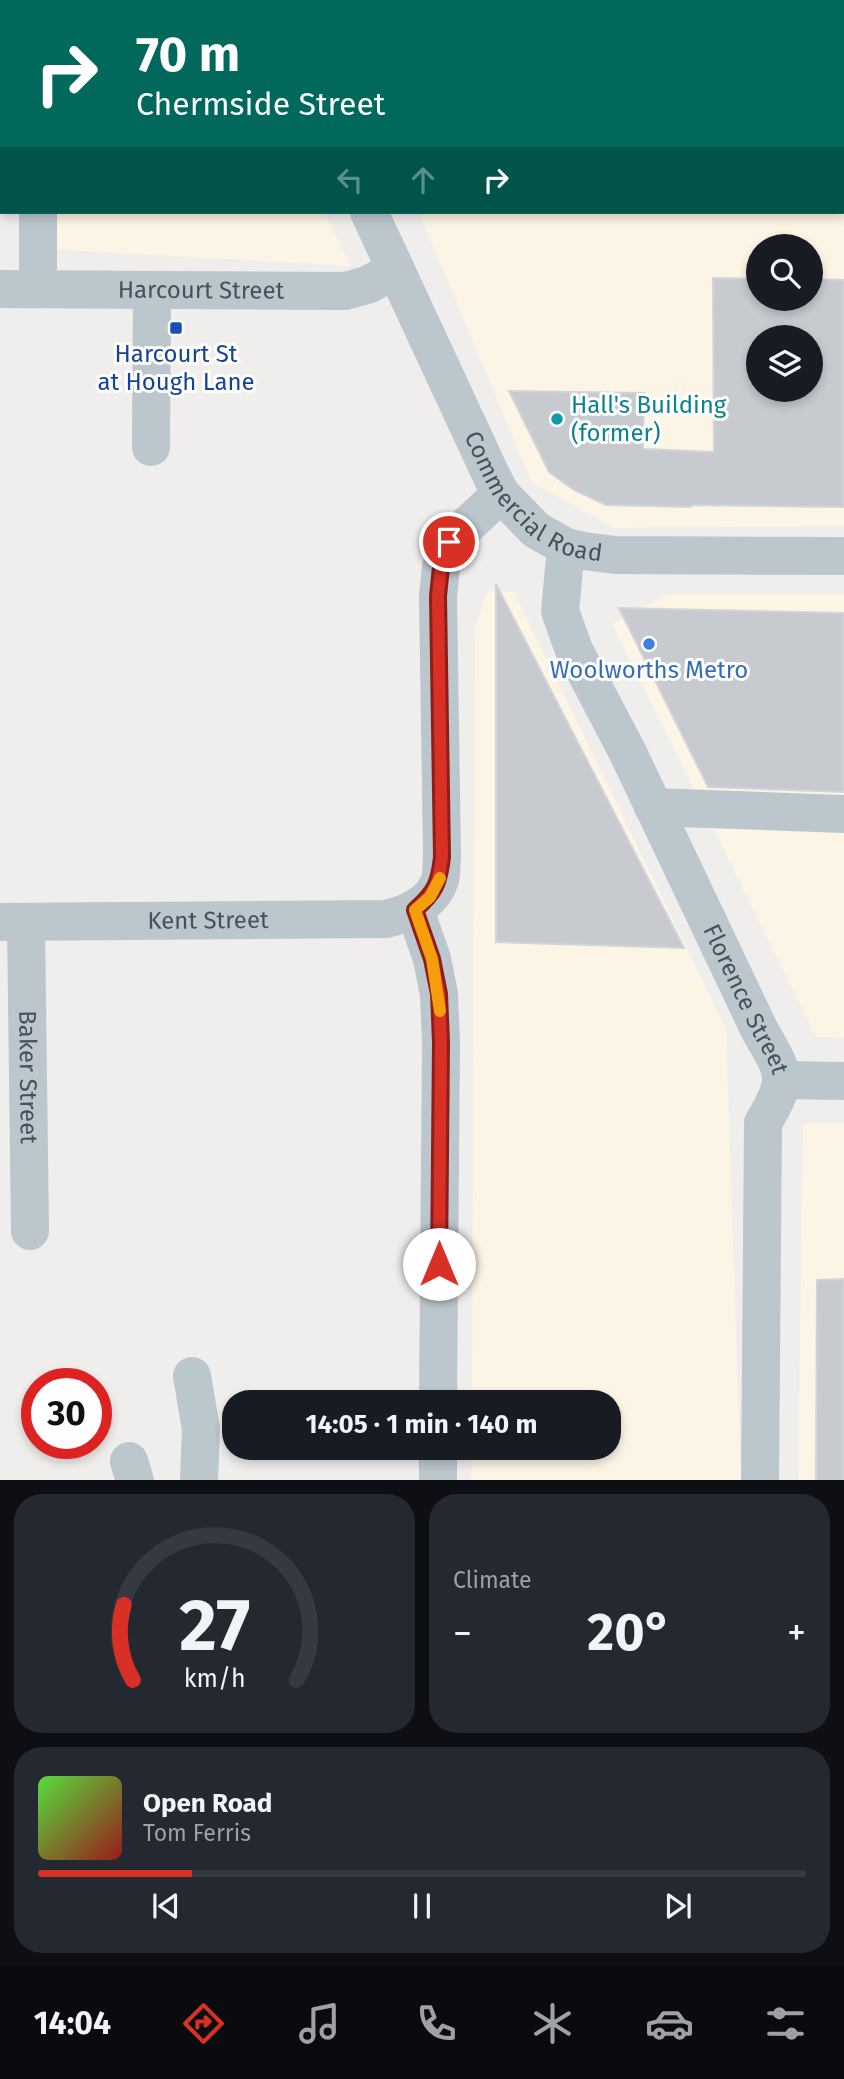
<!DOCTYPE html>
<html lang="en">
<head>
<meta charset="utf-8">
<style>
	body { margin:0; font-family:"Fira Sans",sans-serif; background:#242831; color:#f1f3f6; height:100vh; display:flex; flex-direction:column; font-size:26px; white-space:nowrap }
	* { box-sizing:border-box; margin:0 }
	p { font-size:23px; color:#9ea1a6 }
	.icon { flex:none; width:38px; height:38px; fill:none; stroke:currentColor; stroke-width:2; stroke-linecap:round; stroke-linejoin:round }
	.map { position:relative; height:1480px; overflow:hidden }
	.details { display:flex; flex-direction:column; gap:14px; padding:14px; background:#0d0f14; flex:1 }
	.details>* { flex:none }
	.hud { position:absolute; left:0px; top:0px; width:845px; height:214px; box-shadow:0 4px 10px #0003; background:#00695c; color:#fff; overflow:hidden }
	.buttons { position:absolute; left:746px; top:234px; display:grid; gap:14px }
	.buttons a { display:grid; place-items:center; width:77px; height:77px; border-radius:50%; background:#171b24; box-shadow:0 4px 10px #0003; font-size:35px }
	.speed { position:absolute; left:21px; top:1368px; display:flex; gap:14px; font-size:35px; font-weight:700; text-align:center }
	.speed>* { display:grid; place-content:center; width:91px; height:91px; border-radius:50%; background:#171b24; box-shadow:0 4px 10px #0003; line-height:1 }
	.speed .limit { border:10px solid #d22; background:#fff; color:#111 }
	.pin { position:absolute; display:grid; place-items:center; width:60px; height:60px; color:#fff; margin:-30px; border:4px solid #fff; border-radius:50%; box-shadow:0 2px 7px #0007 }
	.me { position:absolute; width:77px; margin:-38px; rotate:0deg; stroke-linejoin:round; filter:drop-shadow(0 0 5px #0008) }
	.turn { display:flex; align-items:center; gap:24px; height:147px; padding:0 21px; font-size:32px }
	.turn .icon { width:91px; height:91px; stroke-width:2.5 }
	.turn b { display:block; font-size:49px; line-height:60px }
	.lanes { display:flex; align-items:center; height:66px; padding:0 21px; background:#0003; justify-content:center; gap:35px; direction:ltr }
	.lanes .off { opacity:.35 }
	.big { font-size:52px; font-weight:700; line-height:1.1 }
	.details .tile { flex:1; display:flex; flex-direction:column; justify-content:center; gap:10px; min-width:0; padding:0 24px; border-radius:28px; background:#242831 }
	.details .dial { align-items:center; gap:0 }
	.dial svg { height:182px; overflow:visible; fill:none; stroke:#363941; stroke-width:7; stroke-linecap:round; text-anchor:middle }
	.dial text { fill:#f1f3f6; stroke:none }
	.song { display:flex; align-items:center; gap:21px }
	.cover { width:84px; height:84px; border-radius:10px; background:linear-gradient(135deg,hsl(110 70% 55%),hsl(0 70% 35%)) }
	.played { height:7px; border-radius:4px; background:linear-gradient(90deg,#d93025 20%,#363941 20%) }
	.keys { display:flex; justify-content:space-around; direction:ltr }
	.heat { display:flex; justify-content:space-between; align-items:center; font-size:38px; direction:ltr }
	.details .tiles { flex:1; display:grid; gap:14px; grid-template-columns:1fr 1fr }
	.tile:last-child { grid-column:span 2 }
	.trip { position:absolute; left:222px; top:1390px; width:399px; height:70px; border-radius:28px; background:#171b24; box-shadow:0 4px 10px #0003; font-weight:700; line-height:70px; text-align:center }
	.tab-bar { display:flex; height:112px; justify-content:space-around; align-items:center; background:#090b0e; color:#9ea1a6 }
	.tab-bar .icon { width:49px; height:49px }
	.tab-bar .current { color:#d93025 }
	.tab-bar b { font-size:32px; color:#f1f3f6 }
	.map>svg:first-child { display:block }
</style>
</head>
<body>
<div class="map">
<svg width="844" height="1481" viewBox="0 0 844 1481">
	<rect width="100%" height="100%" fill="#f0eded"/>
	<!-- commercial -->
	<g fill="#fcf4e5" fill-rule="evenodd">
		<path d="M844 52V526L615 528 532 483 419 212H844ZM758 247H810V299H758ZM758 338H810V390H758Z"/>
		<path d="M24 212H324L351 266 24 248Z"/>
		<path d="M487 591 514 592 726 1029 741 1480 471 1481 472 1447H609V1402H472L475 629Z"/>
		<path d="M668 594H844V1038L816 1037 612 624Z"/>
		<path d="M803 1123H844V1480L798 1481Z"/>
	</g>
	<!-- building -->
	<g fill="#c7cbd0" stroke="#d1d4d9" stroke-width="2" fill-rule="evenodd">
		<path d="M713 278 758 279V299H810V279L844 280V507L691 505V507L606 505 574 490 549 472 509 391 644 393 643 449 714 452ZM758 338H810V390H758Z"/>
		<path d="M496 584 684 948 496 942Z"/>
		<path d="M619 608 844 613V792L708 787Z"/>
		<path d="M844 1279V1481H816L817 1280Z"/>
	</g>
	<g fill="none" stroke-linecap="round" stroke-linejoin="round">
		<!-- minor -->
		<g stroke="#bbc6cd" stroke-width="38">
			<path d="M268 0 269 2"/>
			<path d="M773 0 844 1"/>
			<path d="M40 2V0"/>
			<path d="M302 2 308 0"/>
			<path id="s1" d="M369 212 492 477 501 494 536 530 566 547 584 551 615 555 844 556"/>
			<path id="s2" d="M0 289 345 291 367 285 396 270"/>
			<path d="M38 289V212"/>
			<path d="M151 447 152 292"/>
			<path id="s3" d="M566 547 560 611 574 650 628 753 759 1029C784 1074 791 1076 763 1123L760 1481"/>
			<path d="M653 807 844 814"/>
			<path d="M415 910 432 959 439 994 441 1042 438 1402"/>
			<path id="s4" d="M0 922 386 919C407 914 432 904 440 880 442 873 441 864 442 857L438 596 441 567 449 542 501 494"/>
			<path id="s5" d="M26 923 30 1231"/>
			<path d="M783 1080 844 1081"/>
			<path d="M192 1376 201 1429 199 1481"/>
			<path d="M129 1461 135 1481"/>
			<path d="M438 1481V1447"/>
		</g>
	</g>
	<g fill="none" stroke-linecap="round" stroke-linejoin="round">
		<!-- route casing -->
		<g stroke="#8d1f18" stroke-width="18">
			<path id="route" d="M439 1264 441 1042 439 994 432 959 415 910C435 892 439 884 442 857L438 596 441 567 449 542"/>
		</g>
		<!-- route -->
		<use href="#route" stroke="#d93025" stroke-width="12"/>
		<!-- slow -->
		<path stroke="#f59e0b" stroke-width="12" d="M440 1011 432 959 415 910 430 897 440 878"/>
	</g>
	<!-- markers -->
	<rect fill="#1a4fb4" stroke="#fff" stroke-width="2.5" x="169" y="321" width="14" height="14" rx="3.5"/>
	<circle fill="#0f9aa8" stroke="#fff" stroke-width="2.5" cx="557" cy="419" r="7"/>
	<circle fill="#3f7fe0" stroke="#fff" stroke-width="2.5" cx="649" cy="644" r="7"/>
	<g text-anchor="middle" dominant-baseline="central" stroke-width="6" stroke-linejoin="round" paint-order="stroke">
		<!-- street labels -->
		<g font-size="24" fill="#45525b" stroke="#fff">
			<text stroke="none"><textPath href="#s2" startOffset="201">Harcourt Street</textPath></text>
			<text stroke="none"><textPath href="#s1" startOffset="338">Commercial Road</textPath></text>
			<text stroke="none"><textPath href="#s4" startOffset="208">Kent Street</textPath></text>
			<text stroke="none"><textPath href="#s3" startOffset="495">Florence Street</textPath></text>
			<text stroke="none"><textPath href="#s5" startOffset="154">Baker Street</textPath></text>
		</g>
		<!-- transit labels -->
		<g font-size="24" fill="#164399" stroke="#fff">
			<text x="176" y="354">Harcourt St<tspan x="176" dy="28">at Hough Lane</tspan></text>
		</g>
		<!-- culture labels -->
		<g font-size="24" fill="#0d838f" stroke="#fff" text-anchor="start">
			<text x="571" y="405">Hall's Building<tspan x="571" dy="28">(former)</tspan></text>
		</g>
		<!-- shop labels -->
		<g font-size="24" fill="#366cbe" stroke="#fff">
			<text x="649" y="670">Woolworths Metro</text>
		</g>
	</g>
</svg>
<div class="buttons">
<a><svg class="icon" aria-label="search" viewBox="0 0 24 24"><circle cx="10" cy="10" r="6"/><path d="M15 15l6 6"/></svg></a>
<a><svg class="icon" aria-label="layers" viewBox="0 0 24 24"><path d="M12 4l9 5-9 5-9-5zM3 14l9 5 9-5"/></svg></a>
</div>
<div class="speed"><div class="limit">30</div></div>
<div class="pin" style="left:449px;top:542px;background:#d93025"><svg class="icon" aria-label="arrive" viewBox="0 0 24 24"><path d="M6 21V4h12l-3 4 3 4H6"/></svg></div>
<svg class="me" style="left:439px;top:1264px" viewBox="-20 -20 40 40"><circle r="19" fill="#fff"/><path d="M0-13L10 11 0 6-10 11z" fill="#d93025"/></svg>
<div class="trip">14:05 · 1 min · 140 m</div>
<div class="hud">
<div class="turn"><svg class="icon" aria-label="right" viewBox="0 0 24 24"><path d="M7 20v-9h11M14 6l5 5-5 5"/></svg><div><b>70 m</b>Chermside Street</div></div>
<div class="lanes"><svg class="icon off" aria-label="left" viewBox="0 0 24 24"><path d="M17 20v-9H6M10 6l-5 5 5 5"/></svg><svg class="icon off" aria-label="ahead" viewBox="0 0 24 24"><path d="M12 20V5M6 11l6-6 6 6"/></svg><svg class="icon" aria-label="right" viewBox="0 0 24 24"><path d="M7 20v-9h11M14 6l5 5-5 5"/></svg></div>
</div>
</div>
<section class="details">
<div class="tiles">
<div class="tile dial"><svg viewBox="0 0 100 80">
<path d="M14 69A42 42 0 1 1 86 69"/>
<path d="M14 69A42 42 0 0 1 10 36" stroke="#d93025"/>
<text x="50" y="56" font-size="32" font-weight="700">27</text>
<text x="50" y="72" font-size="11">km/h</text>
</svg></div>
<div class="tile"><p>Climate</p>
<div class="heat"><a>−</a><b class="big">20°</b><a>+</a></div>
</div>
<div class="tile">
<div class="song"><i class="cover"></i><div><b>Open Road</b><p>Tom Ferris</p></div></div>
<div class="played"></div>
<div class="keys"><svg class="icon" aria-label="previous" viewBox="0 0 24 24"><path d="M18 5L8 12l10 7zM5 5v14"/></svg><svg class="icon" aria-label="pause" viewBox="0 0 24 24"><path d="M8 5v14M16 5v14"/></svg><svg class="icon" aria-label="next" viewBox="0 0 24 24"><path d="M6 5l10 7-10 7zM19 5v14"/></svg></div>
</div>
</div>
</section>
<nav class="tab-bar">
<b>14:04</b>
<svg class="icon current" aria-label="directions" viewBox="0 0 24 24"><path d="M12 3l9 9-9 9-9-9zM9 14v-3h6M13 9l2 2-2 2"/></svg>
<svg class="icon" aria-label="music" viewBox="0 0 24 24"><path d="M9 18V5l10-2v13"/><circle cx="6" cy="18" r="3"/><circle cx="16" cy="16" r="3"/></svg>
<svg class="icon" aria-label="phone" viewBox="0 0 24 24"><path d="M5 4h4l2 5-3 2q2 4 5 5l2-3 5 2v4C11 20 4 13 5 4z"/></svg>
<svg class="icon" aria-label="climate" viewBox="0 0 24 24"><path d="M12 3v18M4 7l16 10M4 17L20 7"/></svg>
<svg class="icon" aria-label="car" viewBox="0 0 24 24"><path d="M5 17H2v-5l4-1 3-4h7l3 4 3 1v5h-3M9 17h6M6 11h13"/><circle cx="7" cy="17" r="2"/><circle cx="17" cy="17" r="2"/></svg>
<svg class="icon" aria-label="filters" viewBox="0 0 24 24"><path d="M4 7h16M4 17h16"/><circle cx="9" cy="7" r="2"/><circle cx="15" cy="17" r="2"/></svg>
</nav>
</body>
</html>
